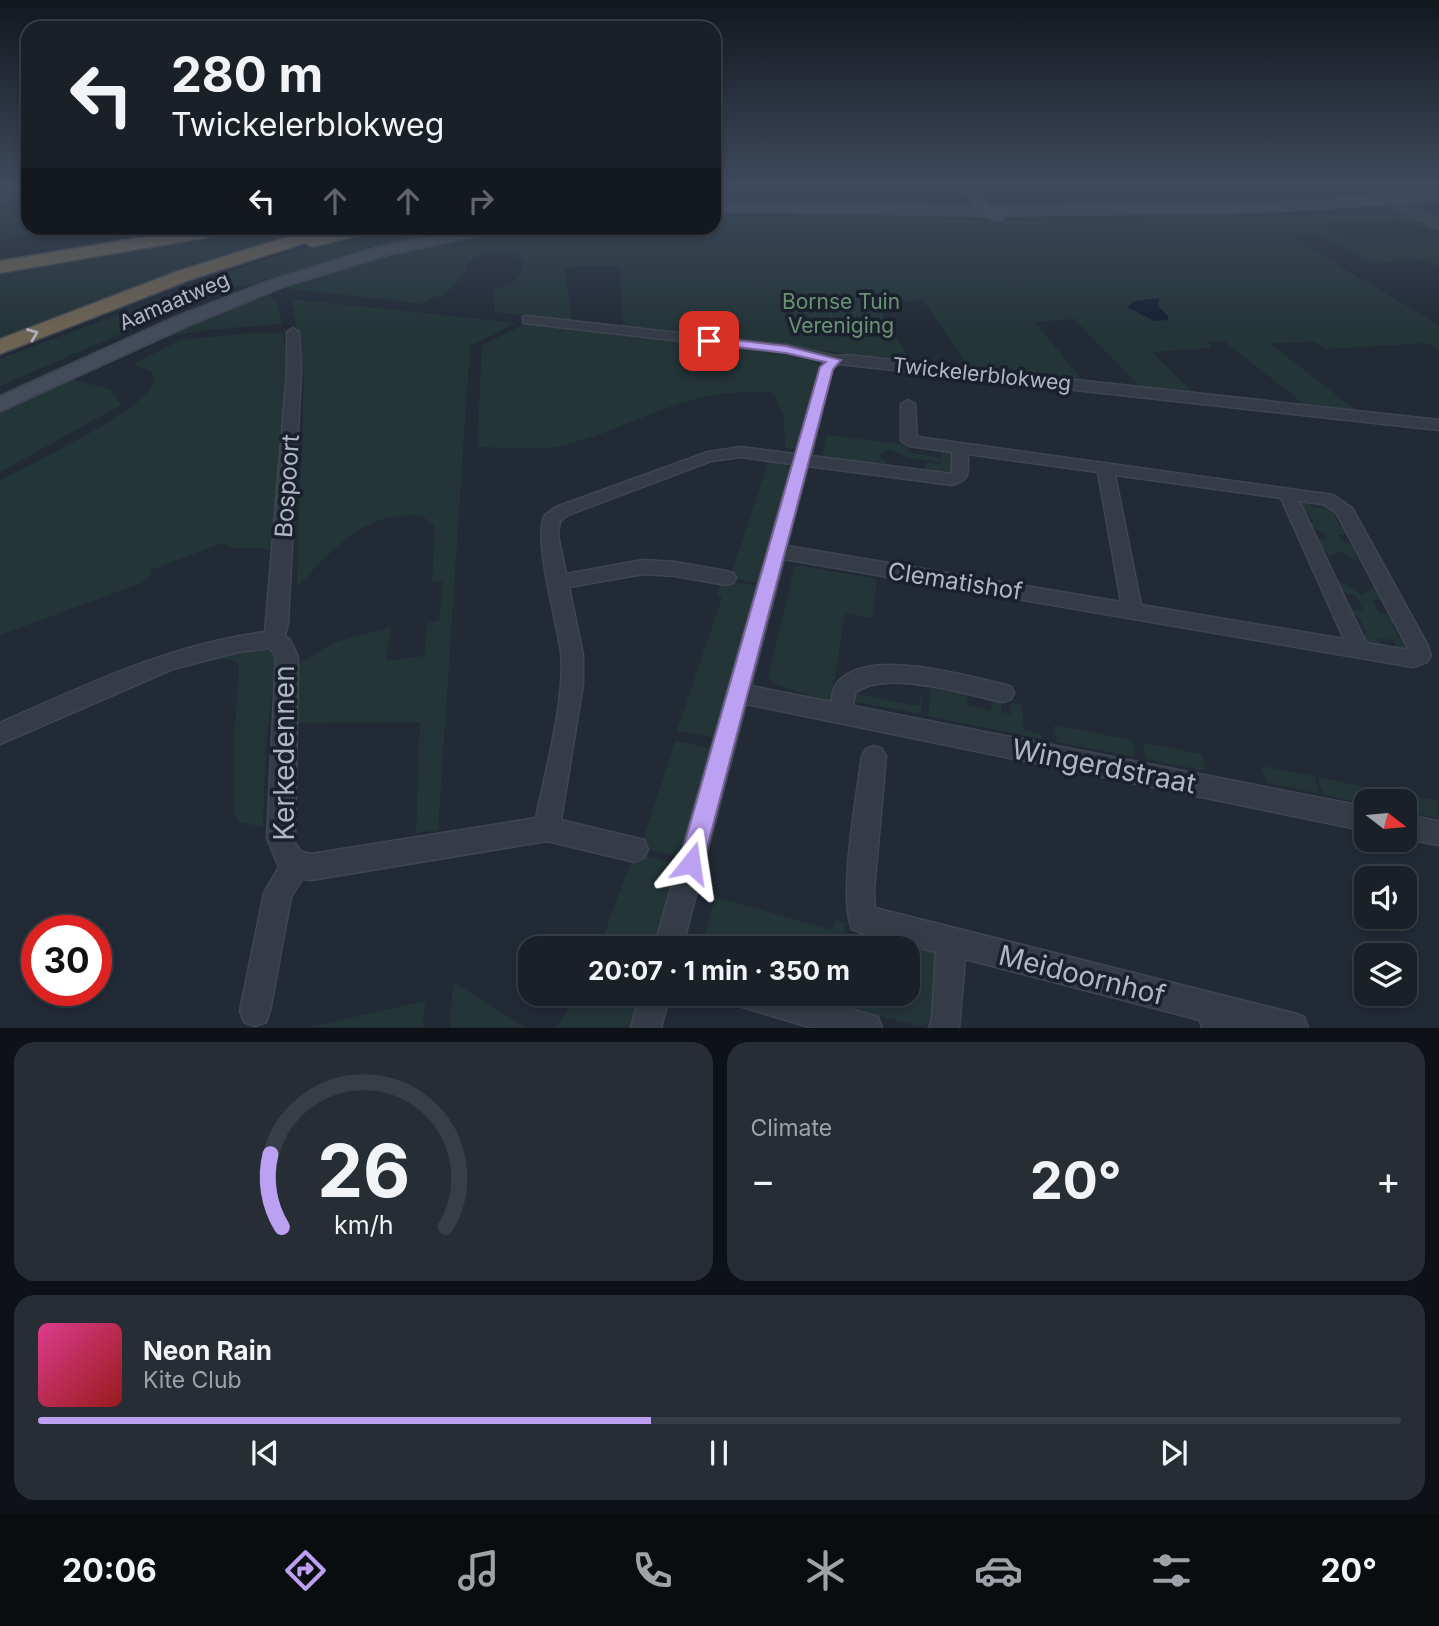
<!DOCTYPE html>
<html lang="en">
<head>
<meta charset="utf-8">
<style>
	body { margin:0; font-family:Inter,sans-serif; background:#272d34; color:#f1f3f6; height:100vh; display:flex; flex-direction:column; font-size:26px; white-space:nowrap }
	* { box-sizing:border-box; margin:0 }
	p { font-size:23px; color:#9fa3a8 }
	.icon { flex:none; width:38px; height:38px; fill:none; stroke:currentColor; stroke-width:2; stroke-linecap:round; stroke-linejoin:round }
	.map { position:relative; height:1028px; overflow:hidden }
	.details { display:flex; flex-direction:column; gap:14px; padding:14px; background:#0e1216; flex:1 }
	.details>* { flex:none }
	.top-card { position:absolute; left:21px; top:21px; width:700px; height:214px; border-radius:21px; box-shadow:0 4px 10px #0003,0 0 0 2px #383e45; background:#1a2028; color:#f1f3f6; overflow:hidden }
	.needle { width:46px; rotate:106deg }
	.buttons { position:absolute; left:1354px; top:789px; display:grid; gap:14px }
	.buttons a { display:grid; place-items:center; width:63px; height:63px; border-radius:14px; background:#1a2028; box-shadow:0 4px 10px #0003,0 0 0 2px #383e45; font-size:35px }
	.speed { position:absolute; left:21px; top:915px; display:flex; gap:14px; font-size:35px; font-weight:700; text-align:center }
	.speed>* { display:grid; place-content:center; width:91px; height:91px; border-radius:50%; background:#1a2028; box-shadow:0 4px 10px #0003,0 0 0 2px #383e45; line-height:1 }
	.speed .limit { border:10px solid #d22; background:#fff; color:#111 }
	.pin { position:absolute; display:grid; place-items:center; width:60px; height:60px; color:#fff; margin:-30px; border-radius:14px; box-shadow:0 4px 10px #0006 }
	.me { position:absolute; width:77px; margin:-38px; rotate:15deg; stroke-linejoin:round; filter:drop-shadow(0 0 5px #0008) }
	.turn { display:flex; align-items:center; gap:24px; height:147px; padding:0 35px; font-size:32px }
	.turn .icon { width:91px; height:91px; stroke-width:2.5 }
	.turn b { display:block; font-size:49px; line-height:60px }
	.lanes { display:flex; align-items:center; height:66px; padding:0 35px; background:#0003; justify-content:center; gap:35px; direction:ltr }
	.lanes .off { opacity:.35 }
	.big { font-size:52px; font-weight:700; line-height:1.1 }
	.details .tile { flex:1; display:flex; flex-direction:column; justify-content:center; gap:10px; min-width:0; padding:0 24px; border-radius:21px; background:#272d34 }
	.details .dial { align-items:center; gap:0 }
	.dial svg { height:182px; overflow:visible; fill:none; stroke:#383e45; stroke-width:7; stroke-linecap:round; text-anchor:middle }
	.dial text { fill:#f1f3f6; stroke:none }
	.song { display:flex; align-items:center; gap:21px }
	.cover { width:84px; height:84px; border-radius:10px; background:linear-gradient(135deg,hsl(330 70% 55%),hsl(0 70% 35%)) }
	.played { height:7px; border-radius:4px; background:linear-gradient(90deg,#bca0f2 45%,#383e45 45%) }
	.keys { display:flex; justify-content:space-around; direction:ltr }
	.heat { display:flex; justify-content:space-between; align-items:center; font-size:38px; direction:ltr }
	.details .tiles { flex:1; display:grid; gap:14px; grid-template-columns:1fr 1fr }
	.tile:last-child { grid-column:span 2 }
	.trip { position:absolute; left:518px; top:936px; width:402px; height:70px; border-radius:21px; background:#1a2028; box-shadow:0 4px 10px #0003,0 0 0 2px #383e45; font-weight:700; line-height:70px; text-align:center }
	.tab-bar { display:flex; height:112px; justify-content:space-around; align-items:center; background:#0a0d10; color:#9fa3a8 }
	.tab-bar .icon { width:49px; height:49px }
	.tab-bar .on { color:#bca0f2 }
	.tab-bar b { font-size:32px; color:#f1f3f6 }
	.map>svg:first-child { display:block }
</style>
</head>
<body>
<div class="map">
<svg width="1439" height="1028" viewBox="0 0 1439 1028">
	<rect width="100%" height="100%" fill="#222a36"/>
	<!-- green -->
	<g fill="#243538">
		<path d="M714 186H959L969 201 955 208 714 205Z"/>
		<path d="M985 186H1114L1240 200 1367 195 1362 199 1166 206H1025L1001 200Z"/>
		<path d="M28 194V228H80L0 240V200Z"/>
		<path d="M1372 211 1407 213 1439 229C1421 231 1407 218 1389 219L1392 222C1387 222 1382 220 1376 220L1379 222 1364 220 1367 223C1362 223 1358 221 1352 221L1355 224 1339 222 1342 224 1327 222 1330 227 1325 228 1339 233 1334 234C1344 239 1360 242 1371 242L1367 239 1384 241 1380 238 1388 241 1409 240 1405 237 1414 239 1439 238V267L1426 260 1372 263 1318 233 1288 235 1439 325V350L1427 343 1325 349 1314 342 1269 343 1356 410 1304 404 1224 341 1207 342 1212 348 1152 352 1193 392 1139 386 1074 319 1035 322 1081 379 969 367 923 300 877 304 911 361 623 327 619 266 565 267 572 321 495 312 494 290 512 284 520 273 524 259 517 258 520 253C493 252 488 248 466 265V271L444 295 432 298 423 304 285 288 390 255 526 228H714V215L1074 222 1224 218 1275 214 1326 215Z"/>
		<path d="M183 228H209L0 263V259Z"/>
		<path d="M247 228H320L0 344V270Z"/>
		<path d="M378 228H474L357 255 264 285 229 287 0 386V359L260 261Z"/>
		<path d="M267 296 276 300 282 324 205 330 176 335 115 350 67 377 111 390 121 405 0 472V393L105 347Z"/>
		<path d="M292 299 516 323 470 346 438 830 416 833 420 722 294 723 295 666 333 643 391 627 386 661 424 656 428 623 439 621 443 582H432L435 526C421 513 412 514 394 517 351 524 326 558 297 587L304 379Z"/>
		<path d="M524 324 788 355 815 362 821 370 798 448H785L784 417 774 393C687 385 646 423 568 444 541 452 506 447 477 447L482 346Z"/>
		<path d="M252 333H281C296 346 279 523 278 554 256 542 238 554 222 543L151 570V575L139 584 0 635V481C34 462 140 413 155 382L152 372 134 364 180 340Z"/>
		<path d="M827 435 907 445V452L941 458 942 450 953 454 952 472H925L926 462 940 464 941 462 908 458 890 449 882 453 881 457 887 463 886 467 822 457Z"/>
		<path d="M769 459H781L791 469 758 583 730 578Z"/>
		<path d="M1301 499 1308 500 1311 507 1324 509 1321 502 1339 511 1334 514 1340 526 1350 531 1349 535 1338 534 1343 542 1353 544 1359 549 1354 552 1359 562 1340 551 1330 557C1326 548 1319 547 1315 540L1328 539 1324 532 1309 528 1308 525 1313 522C1309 512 1300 508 1297 501Z"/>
		<path d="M795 565 877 579 872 618 845 613 831 702 780 686 768 678Z"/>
		<path d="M722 580 757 586 714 738 677 731 722 597 717 595Z"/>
		<path d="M1337 580 1362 595 1376 586 1383 600 1372 599 1379 613 1391 616 1397 620 1392 625 1398 637 1409 644 1412 649 1408 653 1398 650 1393 640 1377 638 1381 647C1372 647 1365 645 1361 636L1366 632 1360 619 1349 610H1363L1356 596 1340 592 1335 581Z"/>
		<path d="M265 645 277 652 266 744 263 827 239 822 235 816 234 746 239 664 232 660 206 657Z"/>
		<path d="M931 688 967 695 968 706 991 711 992 700 1001 702 1002 712 1011 714V703L1022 705 1024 730 1041 734V739L928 716Z"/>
		<path d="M852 693 919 706 921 694H923L921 714 851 701Z"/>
		<path d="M1054 725 1132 740 1135 757 1057 742Z"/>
		<path d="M675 741 710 748 679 857 641 847Z"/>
		<path d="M1143 743 1202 754 1206 771 1146 759Z"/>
		<path d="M1261 766 1314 776 1320 794 1267 783Z"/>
		<path d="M1317 777 1375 789 1380 801 1367 802V804L1324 795Z"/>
		<path d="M1394 792 1436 800 1439 818 1405 812V802L1398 801Z"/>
		<path d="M634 853 677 864 653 948H599Z"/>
		<path d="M715 897 833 930 835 920 845 922 843 940 874 948H701Z"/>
		<path d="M914 941 928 945 940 961 932 1020 925 1025H914L801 994H908V958L913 959Z"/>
		<path d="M453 982 525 1027H450Z"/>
		<path d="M578 994H639L630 1027H557Z"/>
		<path d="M425 1001 423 1027H310Z"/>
	</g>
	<!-- water -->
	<path fill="#162133" d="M1160 298 1158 306 1168 316V320L1154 321 1127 307 1135 301Z"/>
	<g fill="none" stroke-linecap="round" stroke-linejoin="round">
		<!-- minor casing -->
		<g stroke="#3f4551" stroke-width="3">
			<g id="minor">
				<path d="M1370 186 1401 197 1403 199 1395 201 1359 187Z"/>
				<path d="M28 189V195L0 201V195Z"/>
				<path d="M527 316 787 345 835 356 848 355 1439 420V430L839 364 833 368 811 456 952 474V452L909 446 901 441V404L908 400 915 404 917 437 1333 495 1352 508 1427 644 1431 656 1427 662 1413 667 784 559 751 686 831 702C833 695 833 687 838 682 869 647 964 676 1003 684L1011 687 1014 693 1011 699 1003 702C967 695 886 668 855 693L853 706 1367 807V831L746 704 682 948H654L792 464 741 457 711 461 568 515 560 521 558 535 566 574 643 560 675 562 726 571 733 573 736 578 733 583 726 585 675 576 643 574 569 587 583 655V684L561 820 644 840 648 849 644 858 635 862 547 841 311 880 302 879 291 897 270 1011 266 1022 255 1026 244 1022 240 1011 264 893 279 867 267 838 276 657 270 648 238 652 173 669 0 744V723C86 685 171 644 265 632L287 373V332L293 328 299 332 301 373 288 623 285 636 290 640 298 657 295 844 302 852 311 854 536 818C545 773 566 696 561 653 558 624 532 537 545 515L556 507 708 452 741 447 795 454 820 367 825 362 787 353 523 323V317ZM968 454 1098 472 1121 602 787 546 808 466 952 485C971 480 968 472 968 454ZM1115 475 1281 498 1344 639 1141 605ZM1299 501 1323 504 1336 512 1409 650 1366 643Z"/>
				<path d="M874 746 882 749 886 756 874 891 875 908 1293 1013 1304 1017 1308 1028H1202L1200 1020 965 959 959 1028H929L932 1019 936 952 862 933 852 929C838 895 857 796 862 756L866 749Z"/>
				<path d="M1405 815 1439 821V845L1405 839Z"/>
				<path d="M640 994H670L661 1028H631Z"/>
				<path d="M732 994H800L878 1017 882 1028H812L736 1005Z"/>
			</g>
		</g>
		<!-- tertiary casing -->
		<g stroke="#3f4551" stroke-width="3">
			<path id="tertiary" d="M1383 198H1391L1439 220V229L1383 202Z"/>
		</g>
		<!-- secondary casing -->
		<g stroke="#3f4551" stroke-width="4">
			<g id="secondary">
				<path d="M961 186H974L990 206 1258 204 1439 192V200L1258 212 1003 215 1002 219 997 220 983 215 714 211V203L976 206Z"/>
				<path d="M473 228H502L495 232 389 254 284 286 189 325 0 411V397L176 317 273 280 380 247Z"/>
			</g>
		</g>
		<!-- motorway casing -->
		<g stroke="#404752" stroke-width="3">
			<g id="motorway">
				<path d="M197 228H236L227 234 0 273V261Z"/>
				<path d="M315 228H372L370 232 313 247 305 243 192 279 0 354V339L178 271Z"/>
			</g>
		</g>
		<!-- minor -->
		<use href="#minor" fill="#353c47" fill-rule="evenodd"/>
		<!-- tertiary -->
		<use href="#tertiary" fill="#353c47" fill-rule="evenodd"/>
		<!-- secondary -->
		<use href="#secondary" fill="#444b5a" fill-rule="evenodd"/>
		<!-- motorway -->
		<use href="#motorway" fill="#6d6353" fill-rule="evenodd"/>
	</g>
	<!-- one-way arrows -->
	<defs><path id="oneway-chevron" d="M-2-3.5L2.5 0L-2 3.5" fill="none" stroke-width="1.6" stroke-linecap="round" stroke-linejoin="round" transform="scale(1.75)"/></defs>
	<use stroke="#a9afb9" href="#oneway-chevron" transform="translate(33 334) rotate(-21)"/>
	<!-- sky -->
	<linearGradient id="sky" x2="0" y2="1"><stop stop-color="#13171e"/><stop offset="0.56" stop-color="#3e4a5d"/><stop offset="1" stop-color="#3e4a5d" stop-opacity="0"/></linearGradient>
	<rect width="1439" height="330" fill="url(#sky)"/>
	<!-- route -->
	<path fill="#bca0f2" stroke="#7a689d" stroke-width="2" d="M709 337 786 346 841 360 833 369 703 863 700 872 691 875 683 872 679 863 820 367 826 362 786 353 704 343 703 341Z"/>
	<g text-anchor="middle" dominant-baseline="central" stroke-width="7" stroke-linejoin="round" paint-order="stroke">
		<!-- far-street labels -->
		<g font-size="21" fill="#b0b7c4" stroke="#1b212c">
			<text transform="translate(174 301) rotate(-23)">Aamaatweg</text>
			<text transform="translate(982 374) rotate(6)">Twickelerblokweg</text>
		</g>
		<!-- far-park labels -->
		<g font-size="21" fill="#699274" stroke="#1b212c">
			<text x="841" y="301">Bornse Tuin<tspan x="841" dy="24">Vereniging</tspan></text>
		</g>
		<!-- street labels -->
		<g font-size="24" fill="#b0b7c4" stroke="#1b212c">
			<text transform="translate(287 486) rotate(-86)">Bospoort</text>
			<text transform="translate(955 581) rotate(9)">Clematishof</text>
		</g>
		<!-- near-street labels -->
		<g font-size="28" fill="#b0b7c4" stroke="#1b212c">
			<text transform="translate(284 753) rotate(-90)">Kerkedennen</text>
			<text transform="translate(1104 766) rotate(11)">Wingerdstraat</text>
			<text transform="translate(1082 975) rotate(14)">Meidoornhof</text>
		</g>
	</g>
</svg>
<div class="buttons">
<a><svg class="needle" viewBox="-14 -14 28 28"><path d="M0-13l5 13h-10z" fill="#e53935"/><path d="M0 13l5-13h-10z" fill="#9fa3a8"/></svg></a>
<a><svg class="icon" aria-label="sound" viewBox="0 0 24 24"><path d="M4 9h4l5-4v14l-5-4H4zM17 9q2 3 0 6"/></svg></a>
<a><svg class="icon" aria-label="layers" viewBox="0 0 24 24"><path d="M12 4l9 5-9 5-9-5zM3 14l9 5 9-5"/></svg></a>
</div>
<div class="speed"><div class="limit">30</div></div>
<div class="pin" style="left:709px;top:341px;background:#d93025"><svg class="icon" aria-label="arrive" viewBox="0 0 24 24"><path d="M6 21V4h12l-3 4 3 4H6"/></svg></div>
<svg class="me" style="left:691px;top:863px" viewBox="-20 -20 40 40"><path d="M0-17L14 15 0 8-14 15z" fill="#bca0f2" stroke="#fff" stroke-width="4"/></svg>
<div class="trip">20:07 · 1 min · 350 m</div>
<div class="top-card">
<div class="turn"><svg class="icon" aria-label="left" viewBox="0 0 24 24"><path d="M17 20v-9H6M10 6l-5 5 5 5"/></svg><div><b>280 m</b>Twickelerblokweg</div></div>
<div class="lanes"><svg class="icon" aria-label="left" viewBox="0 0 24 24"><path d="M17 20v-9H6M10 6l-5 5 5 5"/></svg><svg class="icon off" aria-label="ahead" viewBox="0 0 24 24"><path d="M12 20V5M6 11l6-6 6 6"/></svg><svg class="icon off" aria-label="ahead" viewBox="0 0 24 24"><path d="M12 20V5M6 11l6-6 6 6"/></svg><svg class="icon off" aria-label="right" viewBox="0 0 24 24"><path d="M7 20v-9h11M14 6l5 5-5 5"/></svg></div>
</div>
</div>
<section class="details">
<div class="tiles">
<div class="tile dial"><svg viewBox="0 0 100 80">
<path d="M14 69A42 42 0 1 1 86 69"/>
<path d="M14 69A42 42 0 0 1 9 37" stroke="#bca0f2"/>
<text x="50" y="56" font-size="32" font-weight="700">26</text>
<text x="50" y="72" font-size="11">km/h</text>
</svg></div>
<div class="tile"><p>Climate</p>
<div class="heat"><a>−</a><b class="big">20°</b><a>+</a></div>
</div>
<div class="tile">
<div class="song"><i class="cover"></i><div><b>Neon Rain</b><p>Kite Club</p></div></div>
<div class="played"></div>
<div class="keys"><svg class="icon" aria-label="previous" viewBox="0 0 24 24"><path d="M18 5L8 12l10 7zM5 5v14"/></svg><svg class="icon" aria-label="pause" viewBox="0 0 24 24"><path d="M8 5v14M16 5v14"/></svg><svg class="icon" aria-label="next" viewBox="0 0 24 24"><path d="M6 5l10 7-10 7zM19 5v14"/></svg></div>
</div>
</div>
</section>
<nav class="tab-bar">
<b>20:06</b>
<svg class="icon on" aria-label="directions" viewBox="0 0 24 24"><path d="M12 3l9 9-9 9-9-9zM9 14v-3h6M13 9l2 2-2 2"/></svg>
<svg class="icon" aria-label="music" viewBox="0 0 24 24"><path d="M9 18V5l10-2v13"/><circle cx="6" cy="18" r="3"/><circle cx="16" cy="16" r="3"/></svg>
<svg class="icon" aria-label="phone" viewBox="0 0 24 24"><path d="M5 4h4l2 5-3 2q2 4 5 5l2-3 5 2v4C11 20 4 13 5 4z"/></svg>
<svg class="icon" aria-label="climate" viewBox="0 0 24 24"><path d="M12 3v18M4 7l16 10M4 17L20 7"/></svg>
<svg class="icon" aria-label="car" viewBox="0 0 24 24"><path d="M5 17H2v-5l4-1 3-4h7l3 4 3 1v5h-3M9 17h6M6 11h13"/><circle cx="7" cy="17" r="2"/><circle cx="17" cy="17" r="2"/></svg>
<svg class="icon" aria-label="filters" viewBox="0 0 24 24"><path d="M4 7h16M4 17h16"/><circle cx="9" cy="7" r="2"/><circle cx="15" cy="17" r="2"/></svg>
<b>20°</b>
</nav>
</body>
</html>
